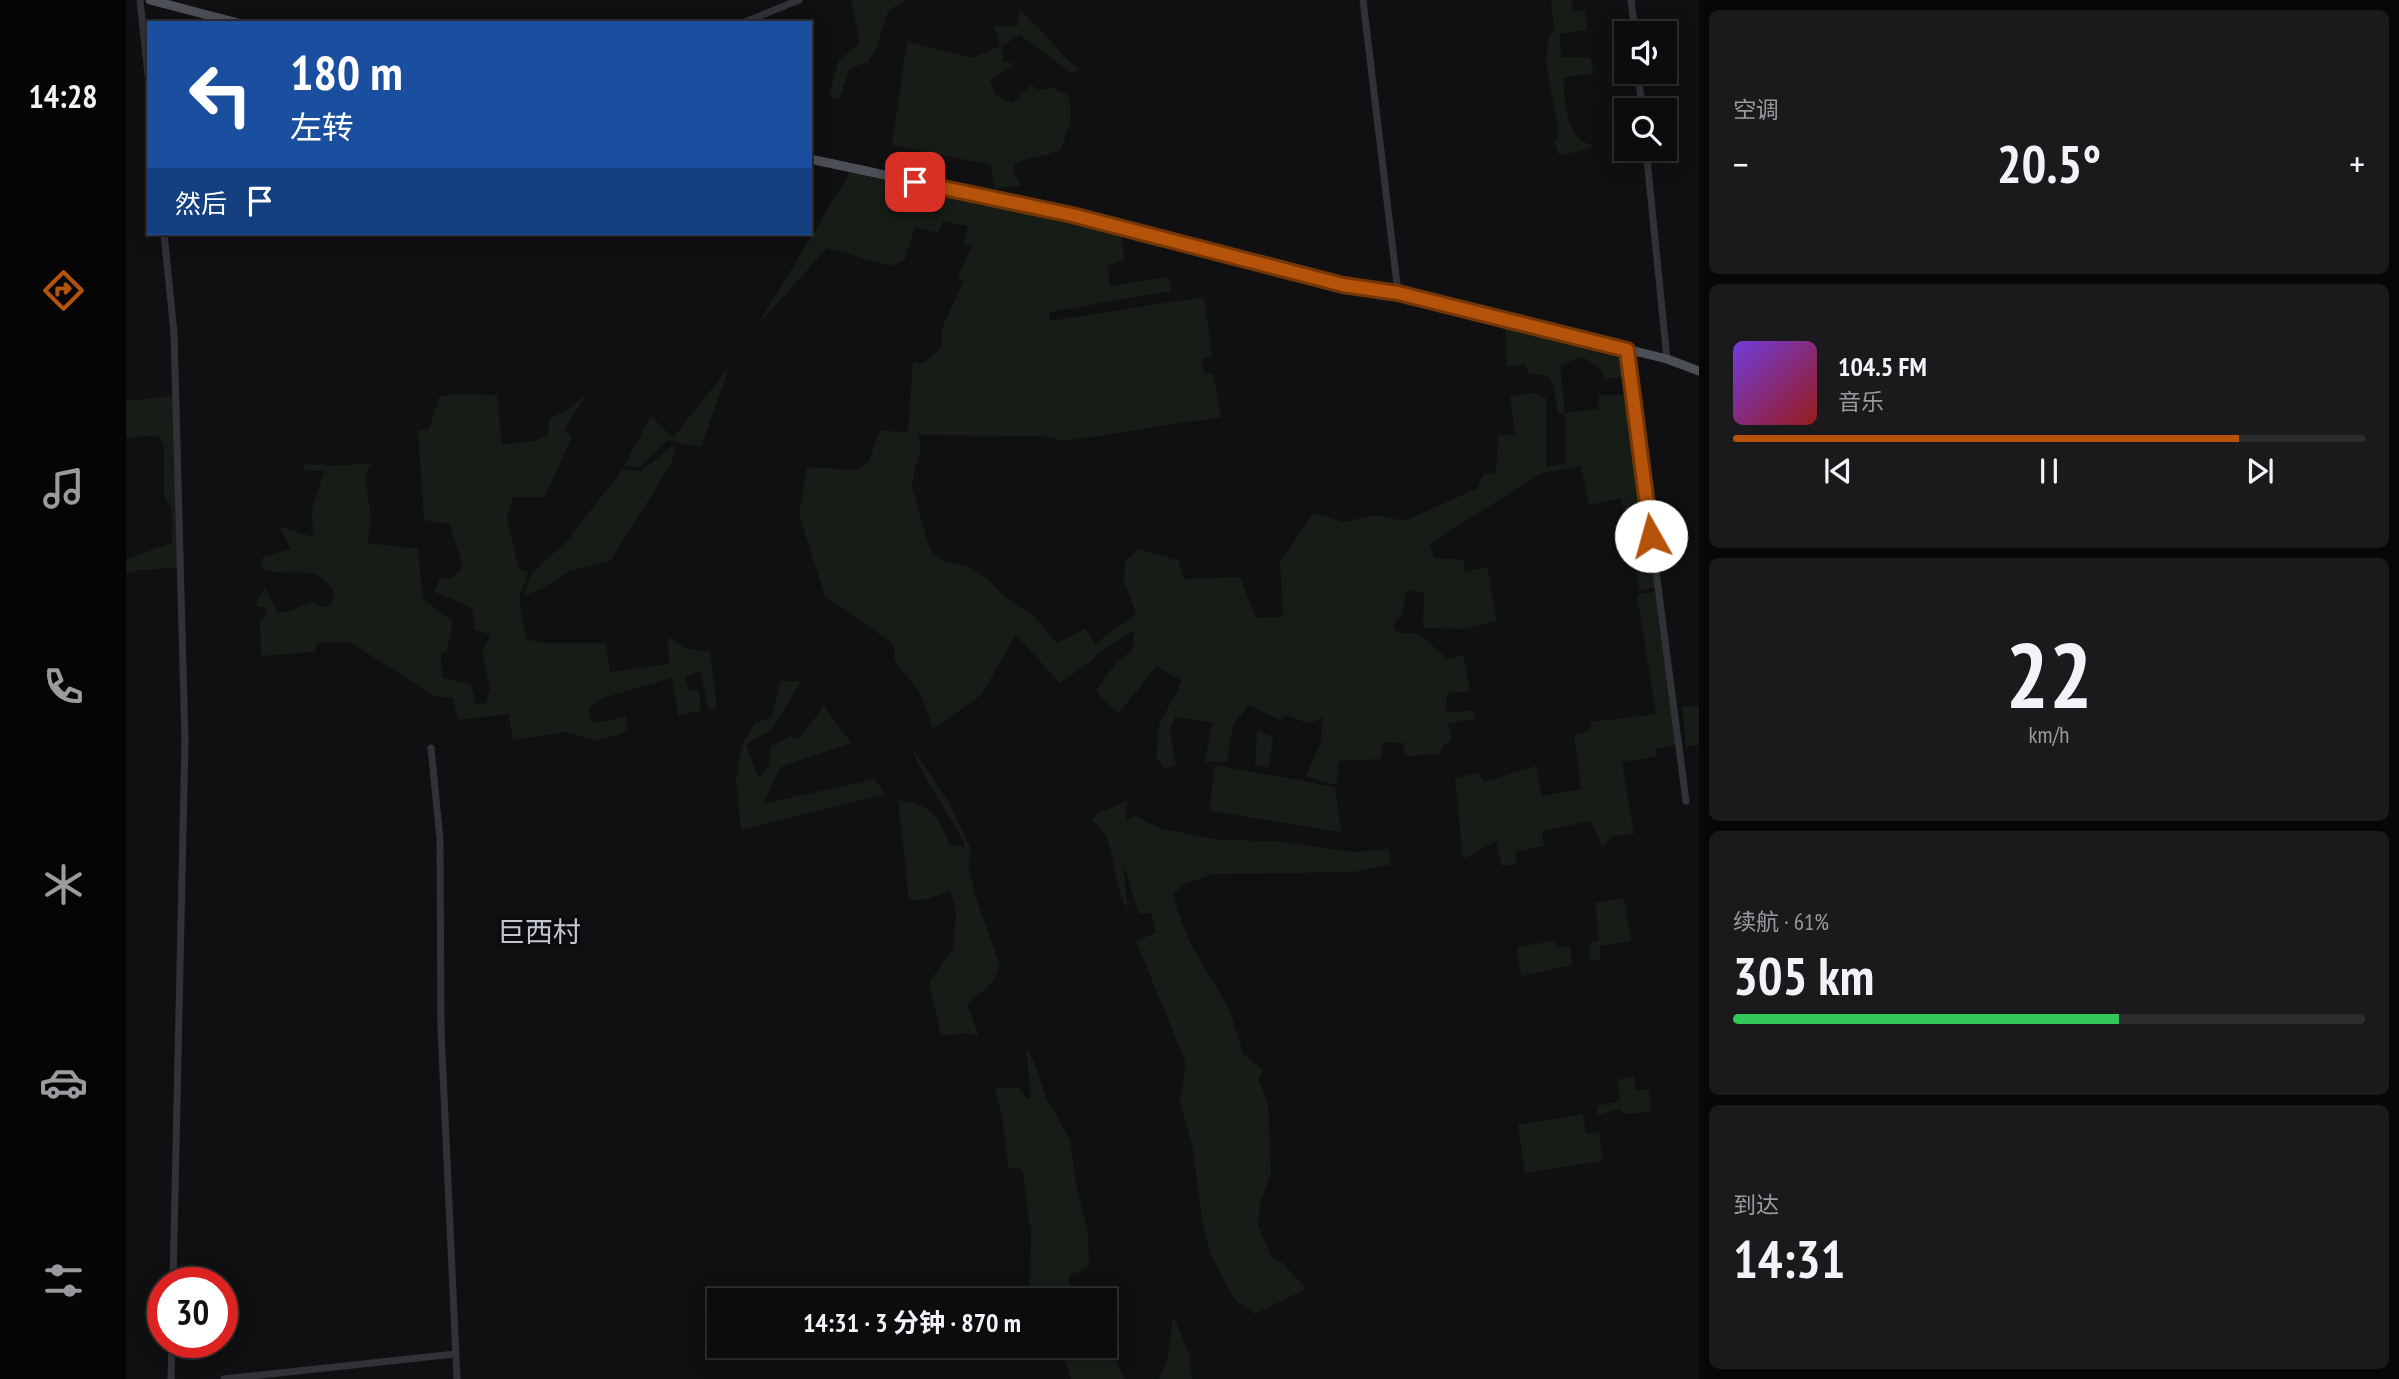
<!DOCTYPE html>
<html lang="zh">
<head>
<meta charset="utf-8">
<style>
	body { margin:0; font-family:"PT Sans Narrow","Noto Sans SC",sans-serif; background:#1a1a1c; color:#f1f3f6; height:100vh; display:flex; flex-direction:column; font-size:26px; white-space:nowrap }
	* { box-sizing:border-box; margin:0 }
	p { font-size:23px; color:#9a9b9e }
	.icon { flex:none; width:38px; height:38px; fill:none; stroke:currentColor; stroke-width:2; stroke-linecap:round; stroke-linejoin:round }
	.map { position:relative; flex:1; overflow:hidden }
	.drawer { display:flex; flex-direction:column; gap:10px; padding:10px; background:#070708; width:700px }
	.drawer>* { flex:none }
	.top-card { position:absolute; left:21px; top:21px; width:665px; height:214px; border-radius:0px; box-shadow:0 4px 18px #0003,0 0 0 2px #2c2c2e; background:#1a4fa0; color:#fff; overflow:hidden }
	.controls { position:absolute; left:1488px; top:21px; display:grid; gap:14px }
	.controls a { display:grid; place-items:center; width:63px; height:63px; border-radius:0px; background:#0c0c0e; box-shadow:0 4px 18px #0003,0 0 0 2px #2c2c2e; font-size:35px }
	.speed { position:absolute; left:21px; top:1267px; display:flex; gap:14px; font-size:35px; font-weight:700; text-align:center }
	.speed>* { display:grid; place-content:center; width:91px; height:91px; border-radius:50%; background:#0c0c0e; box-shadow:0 4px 18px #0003,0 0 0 2px #2c2c2e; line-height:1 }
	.speed .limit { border:10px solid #d22; background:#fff; color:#111 }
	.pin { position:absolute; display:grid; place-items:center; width:60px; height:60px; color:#fff; margin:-30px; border-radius:14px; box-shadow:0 4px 10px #0006 }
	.me { position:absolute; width:77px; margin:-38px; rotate:353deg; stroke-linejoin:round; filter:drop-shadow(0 0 5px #0008) }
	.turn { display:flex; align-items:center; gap:24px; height:147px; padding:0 28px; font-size:32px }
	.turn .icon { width:91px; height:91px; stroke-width:2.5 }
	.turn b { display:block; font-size:49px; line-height:60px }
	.then { display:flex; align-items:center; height:66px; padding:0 28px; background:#0003; gap:14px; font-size:26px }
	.big { font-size:52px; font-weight:700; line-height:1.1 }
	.drawer .widget { flex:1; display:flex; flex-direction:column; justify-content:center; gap:10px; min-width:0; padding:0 24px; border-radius:10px; background:#1a1a1c }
	.drawer .dial { align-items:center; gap:0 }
	.dial b { font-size:91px; line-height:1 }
	.song { display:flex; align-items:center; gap:21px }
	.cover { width:84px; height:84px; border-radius:10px; background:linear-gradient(135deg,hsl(260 70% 55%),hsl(0 70% 35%)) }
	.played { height:7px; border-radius:4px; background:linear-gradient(90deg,#b45309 80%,#2c2c2e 80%) }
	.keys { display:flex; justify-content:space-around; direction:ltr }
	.heat { display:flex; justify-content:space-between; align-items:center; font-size:38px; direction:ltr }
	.charge { height:10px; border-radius:5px; background:linear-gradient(90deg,#34c759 61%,#2c2c2e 0) }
	.trip { position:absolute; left:581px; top:1288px; width:410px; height:70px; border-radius:0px; background:#0c0c0e; box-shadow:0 4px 18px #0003,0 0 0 2px #2c2c2e; font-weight:700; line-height:70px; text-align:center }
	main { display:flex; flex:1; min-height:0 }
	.menu { display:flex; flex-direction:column; width:126px; justify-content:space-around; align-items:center; background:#050506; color:#9a9b9e }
	.menu .icon { width:49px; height:49px }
	.menu .current { color:#b45309 }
	.menu b { font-size:32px; color:#f1f3f6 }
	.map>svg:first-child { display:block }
</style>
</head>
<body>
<main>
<nav class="menu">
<b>14:28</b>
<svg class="icon current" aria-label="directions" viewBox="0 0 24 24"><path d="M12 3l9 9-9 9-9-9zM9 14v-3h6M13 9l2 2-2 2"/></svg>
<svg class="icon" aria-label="music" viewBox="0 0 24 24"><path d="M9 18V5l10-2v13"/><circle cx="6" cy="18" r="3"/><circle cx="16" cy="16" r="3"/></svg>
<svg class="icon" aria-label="phone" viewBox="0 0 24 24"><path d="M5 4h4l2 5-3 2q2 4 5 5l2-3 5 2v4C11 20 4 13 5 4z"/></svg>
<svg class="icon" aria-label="climate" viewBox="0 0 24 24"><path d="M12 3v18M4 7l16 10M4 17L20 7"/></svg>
<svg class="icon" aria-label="car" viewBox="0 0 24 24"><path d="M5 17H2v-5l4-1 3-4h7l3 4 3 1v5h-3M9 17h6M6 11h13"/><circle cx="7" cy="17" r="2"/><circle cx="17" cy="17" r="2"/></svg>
<svg class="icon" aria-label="filters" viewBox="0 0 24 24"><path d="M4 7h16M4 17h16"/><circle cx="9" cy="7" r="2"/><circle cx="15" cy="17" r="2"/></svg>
</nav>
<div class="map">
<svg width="1573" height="1379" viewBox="0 0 1573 1379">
	<rect width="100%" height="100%" fill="#101012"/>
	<!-- green -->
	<g fill="#161d17">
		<path d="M725 0H779L762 11 750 50 742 62 724 68 713 99 703 96 713 60 734 44Z"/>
		<path d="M1425 0H1445L1447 12 1459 10 1461 30 1434 34 1435 57 1465 58 1467 73 1437 78C1440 101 1438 140 1467 145L1455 151 1433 155 1429 143 1433 135 1420 62 1422 42 1428 27Z"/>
		<path d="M893 11C917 27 931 53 954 70L946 73 893 35 875 47 877 61 889 64 864 80 871 96 886 103 905 85 913 90 928 87 933 92 941 93C950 114 942 130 935 149 917 158 905 156 889 164L888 174 896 186 868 188 865 165 766 145 781 42 846 58 874 46 868 27 892 26Z"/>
		<path d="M724 172 996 237 998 259 982 266 984 286 1043 277 1045 291 924 312 923 321 1078 297 1086 356 1075 360 1078 373H1087L1095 417 939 441 915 436 792 435 795 449 788 472 786 487 802 544 808 554 819 561 846 568 860 578 878 596 907 615 931 643 959 629 969 644 1010 614 998 580 999 561 1013 549 1052 560 1058 579 1114 577 1130 618 1157 617 1154 563 1187 513 1217 522 1251 515 1278 521 1352 488 1357 475 1370 472 1372 436 1389 434 1384 396 1410 393 1420 398V467L1440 463 1439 415 1432 413 1427 383 1421 375 1403 374 1399 364 1381 367 1379 328 1500 360 1503 377 1479 379 1475 369 1457 357 1434 365 1439 413 1472 409 1473 395H1505L1533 586 1514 591 1495 498 1463 505 1455 466 1416 473 1304 543 1308 558 1337 560 1339 572 1361 567 1371 621 1336 629 1297 628 1298 592 1280 591 1276 615 1267 624 1271 633H1292L1322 659 1337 655 1344 691 1321 693 1320 712 1347 711 1349 719 1322 724 1326 741 1317 746 1313 754 1279 756 1278 743 1257 742 1255 759 1213 761 1210 785 1180 776 1195 742 1196 717 1183 724 1161 715 1154 720 1123 705 1107 725 1101 762H1079L1086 722 1049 717 1044 731 1050 765 1038 769 1030 756 1033 725 1056 681 1031 666 992 714 970 691 991 661 1007 650 1008 631 973 652 965 661 934 683 890 635 855 695 807 729 795 694 768 660 769 645 699 596 673 514 681 467 730 470 743 461 754 430 782 433 787 362 798 363 816 347V328L838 281 832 277 845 247 838 243 842 226 817 221 812 233 789 227 779 259 765 266 701 248 631 326Z"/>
		<path d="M603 367 575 447 542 440 514 467 498 466 525 416 547 438Z"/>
		<path d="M461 393 438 430 446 436 419 497H387L381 517 392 567 402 573 393 599 400 639 416 643H480L484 672 543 664 542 637 561 649 584 652 591 708 583 710 574 671 559 677 563 691 573 690 575 711 552 715 546 678 477 698 463 708 466 723 500 717 502 731 492 735 470 740 439 732 387 740 383 714 332 720 327 698 308 696 224 642 191 643 189 652 135 656 134 619 140 615 139 607H131L132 598 139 587 151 612H163L186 601 196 607 205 605 208 593C191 559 161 581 134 568L137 557 165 549 153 526 187 537 186 509 199 470 179 471 177 464 208 466 248 463 239 473 245 520 241 543 292 549 297 599 327 621 321 651 315 653 316 677 345 685 350 704 360 703 364 688 356 652 364 635 349 629 346 608 309 592 314 577 324 579 337 568 324 524 298 520 292 431 303 429 313 397 328 394 371 395 376 444 410 441 422 435 423 419 443 409Z"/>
		<path d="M52 395 57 567 7 571 0 574V559L46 543V509L38 496V446L32 435 0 438V401Z"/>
		<path d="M550 444 545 464 484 561 444 571 415 589 398 596 404 575 441 541 496 470 514 471Z"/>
		<path d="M1533 590 1553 744 1530 749V756L1496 763 1508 834 1487 836 1476 846 1465 821 1416 831 1418 846 1389 852 1390 864 1376 866 1370 841 1337 859 1329 778 1352 772 1358 782 1410 766 1416 796 1455 789 1448 735 1465 730V722L1530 714 1511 595Z"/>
		<path d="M655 681 675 682 646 729 620 744 632 778 643 765 645 746 665 736 672 740 698 706 725 743 655 767 637 804 748 779 760 794 615 830 610 782 615 747 629 723 645 718Z"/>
		<path d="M1573 706V745L1560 746 1556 707Z"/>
		<path d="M1131 731 1147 736 1143 768 1129 765Z"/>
		<path d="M785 746 823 803 845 850 842 866 851 901 874 966 866 983 841 1004 853 1037 838 1033 815 1036 803 982 827 950 830 912 824 890 803 899 783 900 772 800C804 805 812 813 823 844L839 847 836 838 794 768Z"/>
		<path d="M1089 765 1209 787 1215 832 1083 811Z"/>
		<path d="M1004 800 999 809 1001 820 1009 816 1036 829 1095 840 1148 841 1229 852 1263 849 1265 865 1227 872 1087 874 1057 885 1048 893 1051 909 1063 941 1103 1009 1118 1055 1137 1070 1133 1080 1142 1103 1145 1173 1134 1205 1132 1225 1146 1259 1157 1263 1180 1289 1129 1314 1109 1300 1085 1255 1077 1226 1066 1144 1053 1100 1058 1082 1059 1061 1010 941 1030 933 1025 913 1013 914 997 862 1002 915C999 906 995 897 993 888 986 864 987 835 966 820L970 814Z"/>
		<path d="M1498 898 1505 941 1474 946V960L1464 961 1463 944 1473 940 1469 903Z"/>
		<path d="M1428 941 1430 948 1444 946 1446 965 1395 976 1391 947Z"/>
		<path d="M900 1047 913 1073 911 1070 920 1097 944 1140 950 1184 962 1233 963 1267 943 1275 944 1286 949 1300H895L904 1282 905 1226 903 1225 897 1170 891 1168 883 1169 877 1122 869 1088H892L902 1099 905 1098Z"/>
		<path d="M1508 1076 1510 1090H1523L1525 1112 1499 1114 1494 1109 1472 1115 1471 1106 1494 1101 1491 1080Z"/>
		<path d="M1457 1114 1460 1134 1473 1132 1477 1161 1399 1173 1392 1125Z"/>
		<path d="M1047 1316 1063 1352 1066 1379H1033L1042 1356Z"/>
		<path d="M978 1341 985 1349 998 1379H945L939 1362 918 1346H978Z"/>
	</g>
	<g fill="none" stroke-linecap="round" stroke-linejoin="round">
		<!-- minor -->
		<g stroke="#313237" stroke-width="7">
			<path d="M14 0 23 85"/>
			<path d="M1237 0 1272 293"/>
			<path d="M1505 0 1509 33"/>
			<path d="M619 22 673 0"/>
			<path d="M1512 72 1516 110"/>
			<path d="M1520 149 1541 359"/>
			<path d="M38 233 48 333 59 741 47 1283"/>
			<path d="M1501 350 1560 801"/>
			<path d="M305 748 314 839 315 1030 331 1379"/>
			<path d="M45 1379 46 1342"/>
			<path d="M98 1379 329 1354"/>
		</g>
		<!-- major -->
		<g stroke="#4d4f56" stroke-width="9">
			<path d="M24 0 112 23"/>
			<path d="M684 159 946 215 1217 285 1272 293 1541 359 1573 371"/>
		</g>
	</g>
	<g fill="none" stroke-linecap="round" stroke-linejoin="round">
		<!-- route casing -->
		<g stroke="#753606" stroke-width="18">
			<path id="route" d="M789 182 946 215 1217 285 1272 293 1501 350 1525 536"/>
		</g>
		<!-- route -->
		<use href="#route" stroke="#b45309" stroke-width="12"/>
	</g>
	<g text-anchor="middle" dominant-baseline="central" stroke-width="7" stroke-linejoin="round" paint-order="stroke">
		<!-- quarter labels -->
		<g font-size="28" fill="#c2c6d0" stroke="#0b0b0d">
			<text x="413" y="931">巨西村</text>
		</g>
	</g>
</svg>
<div class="controls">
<a><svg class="icon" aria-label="sound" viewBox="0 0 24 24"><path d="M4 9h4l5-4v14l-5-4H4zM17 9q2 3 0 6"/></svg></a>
<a><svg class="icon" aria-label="search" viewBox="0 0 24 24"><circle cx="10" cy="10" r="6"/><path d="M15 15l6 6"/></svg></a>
</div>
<div class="speed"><div class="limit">30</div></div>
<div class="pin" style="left:789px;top:182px;background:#d93025"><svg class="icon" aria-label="arrive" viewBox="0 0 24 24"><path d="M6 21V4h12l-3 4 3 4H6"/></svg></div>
<svg class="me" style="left:1525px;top:536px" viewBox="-20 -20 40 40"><circle r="19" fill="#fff"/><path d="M0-13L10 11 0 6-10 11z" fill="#b45309"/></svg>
<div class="trip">14:31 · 3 分钟 · 870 m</div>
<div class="top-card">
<div class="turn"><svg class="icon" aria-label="left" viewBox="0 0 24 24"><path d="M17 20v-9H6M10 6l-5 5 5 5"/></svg><div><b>180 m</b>左转</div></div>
<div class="then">然后<svg class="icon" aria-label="arrive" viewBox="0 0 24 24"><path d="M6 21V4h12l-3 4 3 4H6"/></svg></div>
</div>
</div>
<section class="drawer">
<div class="widget"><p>空调</p>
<div class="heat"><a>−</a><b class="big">20.5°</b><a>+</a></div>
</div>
<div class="widget">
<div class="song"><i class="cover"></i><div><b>104.5 FM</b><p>音乐</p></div></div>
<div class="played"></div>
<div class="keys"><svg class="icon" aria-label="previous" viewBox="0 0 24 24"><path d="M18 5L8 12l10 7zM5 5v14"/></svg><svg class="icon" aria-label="pause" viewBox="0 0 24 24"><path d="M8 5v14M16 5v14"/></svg><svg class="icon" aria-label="next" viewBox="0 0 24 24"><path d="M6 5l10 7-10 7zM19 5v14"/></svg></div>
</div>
<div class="widget dial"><b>22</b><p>km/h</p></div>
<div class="widget"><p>续航 · 61%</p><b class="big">305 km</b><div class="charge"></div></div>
<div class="widget"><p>到达</p><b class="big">14:31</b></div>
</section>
</main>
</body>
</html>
